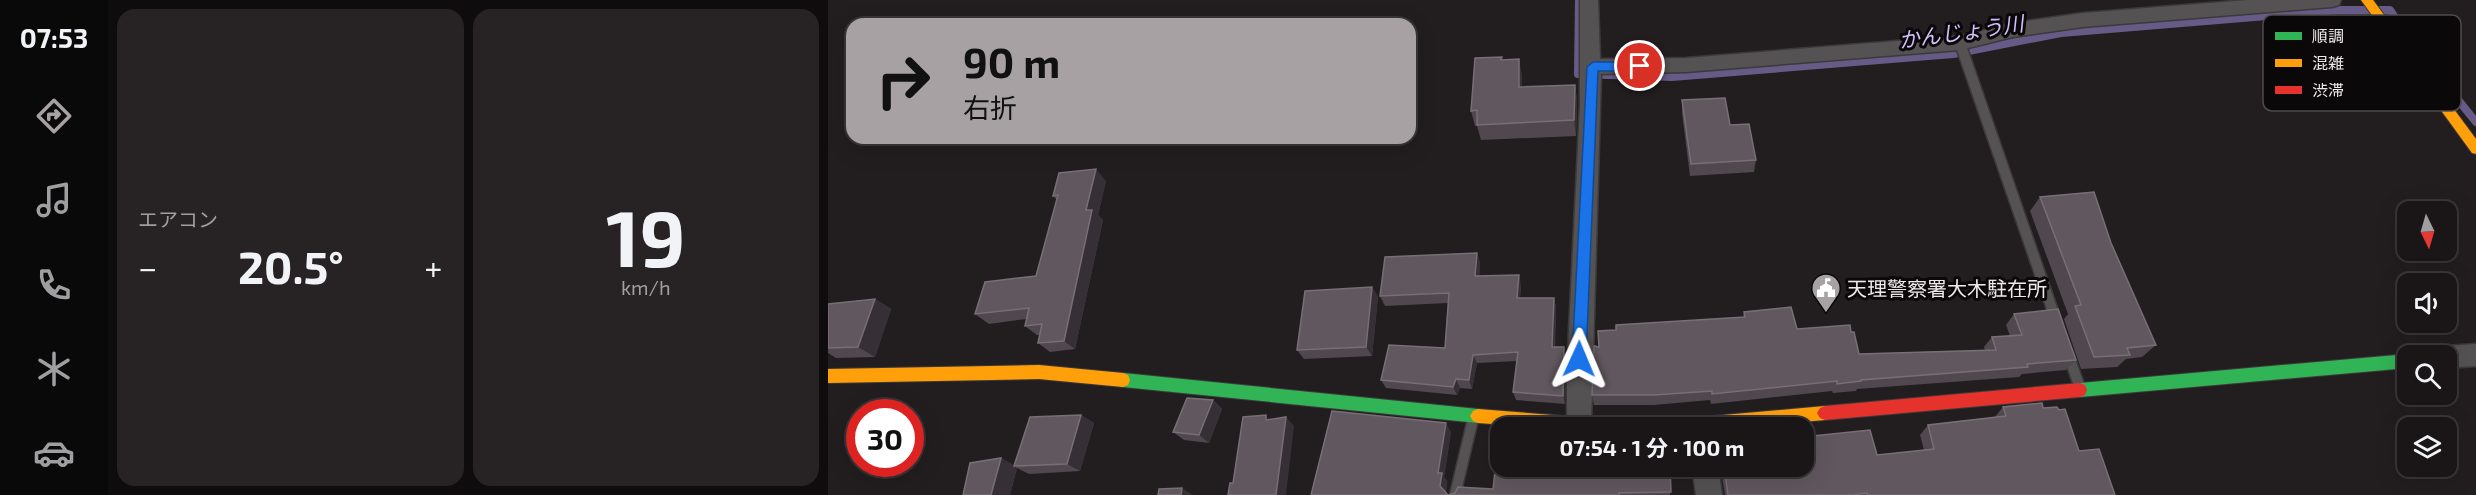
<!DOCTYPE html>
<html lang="ja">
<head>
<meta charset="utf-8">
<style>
	body { margin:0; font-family:"Exo 2","Noto Sans JP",sans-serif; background:#272325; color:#f1f3f6; height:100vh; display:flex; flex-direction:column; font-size:22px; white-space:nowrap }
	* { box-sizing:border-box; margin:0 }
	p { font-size:20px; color:#9f9fa2 }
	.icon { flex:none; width:33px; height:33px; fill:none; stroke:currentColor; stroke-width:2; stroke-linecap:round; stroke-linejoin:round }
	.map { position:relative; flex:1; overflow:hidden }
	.drawer { display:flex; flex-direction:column; gap:9px; padding:9px; background:#0e0c0d; width:720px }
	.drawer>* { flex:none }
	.top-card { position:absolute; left:18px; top:18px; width:570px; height:126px; border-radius:18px; box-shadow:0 6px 24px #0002,0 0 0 2px #383537; background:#a7a1a3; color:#111; overflow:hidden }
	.needle { width:39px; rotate:175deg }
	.fabs { position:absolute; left:1569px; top:201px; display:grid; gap:12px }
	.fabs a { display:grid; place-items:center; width:60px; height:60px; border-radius:12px; background:#1a1618; box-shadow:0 6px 24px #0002,0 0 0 2px #383537; font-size:30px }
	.speed { position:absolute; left:18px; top:399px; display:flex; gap:12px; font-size:30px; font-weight:700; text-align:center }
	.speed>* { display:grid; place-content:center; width:78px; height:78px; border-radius:50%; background:#1a1618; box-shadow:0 6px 24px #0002,0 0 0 2px #383537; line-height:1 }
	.speed .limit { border:9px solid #d22; background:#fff; color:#111 }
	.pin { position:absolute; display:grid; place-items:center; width:51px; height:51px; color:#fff; margin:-26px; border:3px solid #fff; border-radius:50%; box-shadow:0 2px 6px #0007 }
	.me { position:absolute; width:66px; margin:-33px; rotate:1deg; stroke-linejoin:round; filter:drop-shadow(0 0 4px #0008) }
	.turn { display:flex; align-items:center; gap:21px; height:126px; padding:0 18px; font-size:27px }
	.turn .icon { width:78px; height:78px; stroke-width:2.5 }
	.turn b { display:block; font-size:42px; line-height:51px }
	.big { font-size:45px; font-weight:700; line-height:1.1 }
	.drawer .tile { flex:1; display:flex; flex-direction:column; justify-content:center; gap:9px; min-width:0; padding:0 21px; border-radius:18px; background:#272325 }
	.drawer .dial { align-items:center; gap:0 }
	.dial b { font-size:78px; line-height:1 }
	.heat { display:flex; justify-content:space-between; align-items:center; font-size:33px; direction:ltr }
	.drawer .tiles { flex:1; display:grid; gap:9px; grid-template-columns:repeat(2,1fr) }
	.trip { position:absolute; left:662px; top:417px; width:324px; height:60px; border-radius:18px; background:#1a1618; box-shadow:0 6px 24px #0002,0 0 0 2px #383537; font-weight:700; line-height:60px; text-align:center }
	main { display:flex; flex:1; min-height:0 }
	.tab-bar { display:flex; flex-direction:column; width:108px; justify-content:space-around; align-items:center; background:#0a090a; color:#9f9fa2 }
	.tab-bar .icon { width:42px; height:42px }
	.tab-bar .current { color:#a7a1a3 }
	.tab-bar b { font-size:27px; color:#f1f3f6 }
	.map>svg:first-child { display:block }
</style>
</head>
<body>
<main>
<nav class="tab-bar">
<b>07:53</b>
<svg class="icon current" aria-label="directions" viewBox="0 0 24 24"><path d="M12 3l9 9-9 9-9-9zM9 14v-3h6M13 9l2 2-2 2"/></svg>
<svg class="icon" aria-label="music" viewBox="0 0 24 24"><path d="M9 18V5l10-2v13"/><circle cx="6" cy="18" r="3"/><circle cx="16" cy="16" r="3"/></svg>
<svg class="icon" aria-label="phone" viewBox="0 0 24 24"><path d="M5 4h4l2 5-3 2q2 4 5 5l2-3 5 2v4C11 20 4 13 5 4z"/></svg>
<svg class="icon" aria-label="climate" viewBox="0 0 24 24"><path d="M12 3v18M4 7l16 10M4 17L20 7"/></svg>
<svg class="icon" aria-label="car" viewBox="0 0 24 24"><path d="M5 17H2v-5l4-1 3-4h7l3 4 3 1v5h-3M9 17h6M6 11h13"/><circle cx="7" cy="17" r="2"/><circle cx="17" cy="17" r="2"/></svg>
</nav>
<section class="drawer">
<div class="tiles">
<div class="tile"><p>エアコン</p>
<div class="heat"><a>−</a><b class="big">20.5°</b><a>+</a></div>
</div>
<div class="tile dial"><b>19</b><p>km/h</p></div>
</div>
</section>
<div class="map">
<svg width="1648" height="495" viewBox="0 0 1648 495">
	<rect width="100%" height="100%" fill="#221e20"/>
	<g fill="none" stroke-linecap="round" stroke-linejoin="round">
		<!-- stream -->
		<g stroke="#665b86" stroke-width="8">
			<path d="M751 0 750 74 844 77 1125 54 1233 33 1510 10H1562L1576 31"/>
			<path d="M1593 54 1648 122"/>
		</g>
		<!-- lane casing -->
		<g stroke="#3c393b" stroke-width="13">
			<g id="lane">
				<path d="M1132 43 1229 323"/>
				<path d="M1239 351 1252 388"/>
				<path d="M627 495 645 419"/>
			</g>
		</g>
		<!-- street casing -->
		<g stroke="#3c393b" stroke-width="3">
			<g id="street">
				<path d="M752 0H770L772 59 858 58 1132 36 1185 23 1255 13 1420 0H1513L1511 5 1504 7 1255 27 1185 37 1132 50 858 72 773 74 763 424 761 428H739V371L752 106Z"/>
				<path d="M1648 344V366L1618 368V356H1607L1609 349 1618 346Z"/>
				<path d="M864 466H890L894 495H868Z"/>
			</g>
		</g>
		<!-- fast casing -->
		<g stroke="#3c393b" stroke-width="2">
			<g id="fast">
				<path d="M1580 354 1583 356H1580V368L1252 397 1247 395 1245 390 1247 385 1252 383Z"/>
				<path d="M295 373 650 409 655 411 658 416 655 421 650 423 295 387 290 385 288 380 290 375Z"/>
			</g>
		</g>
		<!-- slow casing -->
		<g stroke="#3c393b" stroke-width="2">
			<g id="slow">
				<path d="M1533 0H1545L1648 139V154L1644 153Z"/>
				<path d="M211 365 295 373 300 375 302 380 300 385 295 387 211 379 0 383V369Z"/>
				<path d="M997 406 1002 408 1005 413 1002 418 997 420C882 430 765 432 650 423L645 421 642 416 645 411 650 409 750 417H872Z"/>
			</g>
		</g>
		<!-- jam casing -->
		<g stroke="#3c393b" stroke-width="2">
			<path id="jam" d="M1252 383 1257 385 1259 390 1257 395 1252 397 997 420 992 418 989 413 992 408 997 406Z"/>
		</g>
		<!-- lane -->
		<use href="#lane" stroke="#555253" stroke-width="10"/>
		<!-- street -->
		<use href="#street" fill="#555253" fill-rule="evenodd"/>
		<!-- fast -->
		<use href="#fast" fill="#30b455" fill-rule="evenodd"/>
		<!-- slow -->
		<use href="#slow" fill="#ff9f0a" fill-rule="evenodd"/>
		<!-- jam -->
		<use href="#jam" fill="#e5322d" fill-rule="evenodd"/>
	</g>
	<!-- wall -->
	<g fill="#50474f">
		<path d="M674 60 694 75V87L747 85 749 101 748 136 653 140 649 126H647L643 111Z"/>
		<path d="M854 100 902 125 928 160 926 172 862 176 854 113Z"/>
		<path d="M278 181 270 215 275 220 247 349 222 352 210 343 212 335H209L197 326 198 319 161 324 147 314 208 276 229 200 225 196Z"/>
		<path d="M1212 197 1283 243 1328 345 1314 357 1298 359 1289 367 1253 369 1236 319 1240 314 1202 211Z"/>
		<path d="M649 253 652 263 651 276 693 285 692 298H726L728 308 727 347H736L738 356 737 404 688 400 685 392 689 361 649 363 644 389 632 388 629 395 558 388 553 380 617 348 620 303 557 306 552 296Z"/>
		<path d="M550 296 544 356 476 359 469 350Z"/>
		<path d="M47 299 63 309 47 357 8 358 0 353V304Z"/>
		<path d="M916 312 969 329 1023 332 1031 354 1157 350 1156 347 1164 337 1182 336 1178 325 1186 314 1248 360 1238 370 1194 374 1191 377 1029 389 1028 391 1005 393 1004 391 883 404 882 400 826 405H766L764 395 771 347 915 317Z"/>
		<path d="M385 400 394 409 381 443 356 440 345 432Z"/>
		<path d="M1175 407 1215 408 1287 495H897L892 466H975L1049 455 1096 450 1092 435 1100 425 1166 418Z"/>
		<path d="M253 415 266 423 252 471 201 474 189 468 182 495 186 465Z"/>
		<path d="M623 432 616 477 619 481 618 492 620 495 842 466V495H483Z"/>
	</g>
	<!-- shaded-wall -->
	<g fill="#362f35">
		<path d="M691 59 694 75V103L691 87Z"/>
		<path d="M747 85 749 101 748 136 746 120Z"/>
		<path d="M268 169 278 181 270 215 275 220 247 349 236 341 258 210Z"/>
		<path d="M649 253 652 263 651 285 647 276Z"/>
		<path d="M691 275 693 285 691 308 689 298Z"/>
		<path d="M544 287 550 296 544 356 538 347Z"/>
		<path d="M726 298 728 308 726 355 724 347Z"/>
		<path d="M47 299 63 309 47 357 30 347Z"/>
		<path d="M736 347 738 356 737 404 735 396Z"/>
		<path d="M645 355 649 363 644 389 641 380Z"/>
		<path d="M628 379 632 388 629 395 625 387Z"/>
		<path d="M385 400 394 409 381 443 371 435Z"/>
		<path d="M253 415 266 423 252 471 239 464Z"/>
		<path d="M458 417 466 426 458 495H448Z"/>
		<path d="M618 423 623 432 616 477 619 481 617 494 612 486 610 473Z"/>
		<path d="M173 458 188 466H186L189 468 182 495H163Z"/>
		<path d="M354 488 365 495H353Z"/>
	</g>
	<!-- building -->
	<g fill="#61585f" stroke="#776f75" stroke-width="1.5">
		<path d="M674 57 673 60 691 59V87L747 85 746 120 649 125V110L643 111 647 58Z"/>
		<path d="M897 98 902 125 921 124 928 160 863 164 854 100Z"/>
		<path d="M268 169 258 210H264L236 341 210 343 214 324 197 326 201 308 147 314 157 282 208 276 230 195 225 196 231 173Z"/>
		<path d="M1266 192 1283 243 1328 345 1299 348 1302 355 1266 357 1247 306 1253 305 1212 197Z"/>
		<path d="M649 253 647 276 691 275 689 298H726L724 347H736L735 396 685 392 690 352 645 355 641 380 628 379 625 387 553 380 561 345 617 348 621 293 552 296 557 257Z"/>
		<path d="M544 287 538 347 469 350 477 291Z"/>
		<path d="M47 299 30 347 0 348V304Z"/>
		<path d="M963 307 969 329 1022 325 1023 332H1026L1031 354 1168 350 1164 337 1194 335 1186 314 1230 309 1248 360 1199 364 1200 367 1033 380V381L1009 384V381L884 394V391L826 395H764L766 346 771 347 770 331 788 330V325L917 317 916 312Z"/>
		<path d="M359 398 385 400 371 435 345 432Z"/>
		<path d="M1214 403 1215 408 1229 407 1231 410 1237 409 1251 451 1271 449 1287 495H1039V493L1025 495H900L896 466H975V437L1042 430 1049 455 1106 449 1100 425 1178 416 1175 407Z"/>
		<path d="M504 411 618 423 610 473H614L612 486 620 495 627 493 630 487 665 489 669 454H672V466H842L843 492 791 493V495H483Z"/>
		<path d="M253 415 239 464 186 466 202 417Z"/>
		<path d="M438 415V420L458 417 448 495H400L402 483H405L415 417Z"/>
		<path d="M889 420H932L934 428H890Z"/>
		<rect x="735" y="421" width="58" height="7"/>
		<path d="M173 458 163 495H135L142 463Z"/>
		<path d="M354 488 353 495H330L331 489Z"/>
	</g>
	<!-- route -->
	<path fill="#1a73e8" stroke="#114b97" stroke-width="1.5" d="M765 62H812L817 66 812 71H770L758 359 756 364 751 366 746 364 744 359 759 67Z"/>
	<!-- icons -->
	<defs>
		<g id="civic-pin" transform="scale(1.5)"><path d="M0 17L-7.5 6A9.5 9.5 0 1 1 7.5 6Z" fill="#a7a1a3" stroke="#0b0809"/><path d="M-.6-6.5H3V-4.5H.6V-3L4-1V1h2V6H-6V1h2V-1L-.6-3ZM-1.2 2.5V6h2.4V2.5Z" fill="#fff"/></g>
	</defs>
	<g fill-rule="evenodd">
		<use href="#civic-pin" x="998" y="288"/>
	</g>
	<g text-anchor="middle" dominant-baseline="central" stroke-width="6" stroke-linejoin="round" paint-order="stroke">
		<!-- poi labels -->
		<g font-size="20" fill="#eee8ea" stroke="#0b0809" text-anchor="start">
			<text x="1019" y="288">天理警察署大木駐在所</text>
		</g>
		<!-- water labels -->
		<g font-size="21" font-style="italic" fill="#d0c1fc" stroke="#0b0809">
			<text transform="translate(1133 31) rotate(-8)">かんじょう川</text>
		</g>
	</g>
	<!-- legend -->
	<rect x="1435" y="15" width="198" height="96" rx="9" fill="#0b0809" stroke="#4f4b4c" stroke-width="1.5"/>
	<rect x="1447" y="32" width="27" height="8" fill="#30b455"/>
	<rect x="1447" y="59" width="27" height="8" fill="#ff9f0a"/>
	<rect x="1447" y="86" width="27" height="8" fill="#e5322d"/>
	<g font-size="16" fill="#eee8ea">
		<text x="1484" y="42">順調</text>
		<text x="1484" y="69">混雑</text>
		<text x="1484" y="96">渋滞</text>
	</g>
</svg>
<div class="fabs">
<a><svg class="needle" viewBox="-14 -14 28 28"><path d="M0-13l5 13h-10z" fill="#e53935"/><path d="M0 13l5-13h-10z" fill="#9f9fa2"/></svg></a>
<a><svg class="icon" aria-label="sound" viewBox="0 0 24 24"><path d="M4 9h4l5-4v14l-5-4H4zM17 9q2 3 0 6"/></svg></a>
<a><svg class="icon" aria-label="search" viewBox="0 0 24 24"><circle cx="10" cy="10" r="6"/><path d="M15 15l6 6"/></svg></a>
<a><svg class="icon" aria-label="layers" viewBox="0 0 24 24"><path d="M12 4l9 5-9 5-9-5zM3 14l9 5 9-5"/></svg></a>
</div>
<div class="speed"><div class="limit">30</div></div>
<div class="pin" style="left:812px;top:66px;background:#d93025"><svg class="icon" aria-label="arrive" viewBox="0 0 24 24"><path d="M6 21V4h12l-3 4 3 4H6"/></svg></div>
<svg class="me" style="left:751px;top:359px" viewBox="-20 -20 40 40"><path d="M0-17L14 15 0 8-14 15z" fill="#1a73e8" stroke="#fff" stroke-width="4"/></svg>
<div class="trip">07:54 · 1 分 · 100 m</div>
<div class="top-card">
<div class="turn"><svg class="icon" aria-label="right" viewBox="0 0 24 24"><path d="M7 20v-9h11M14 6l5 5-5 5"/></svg><div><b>90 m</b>右折</div></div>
</div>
</div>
</main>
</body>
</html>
